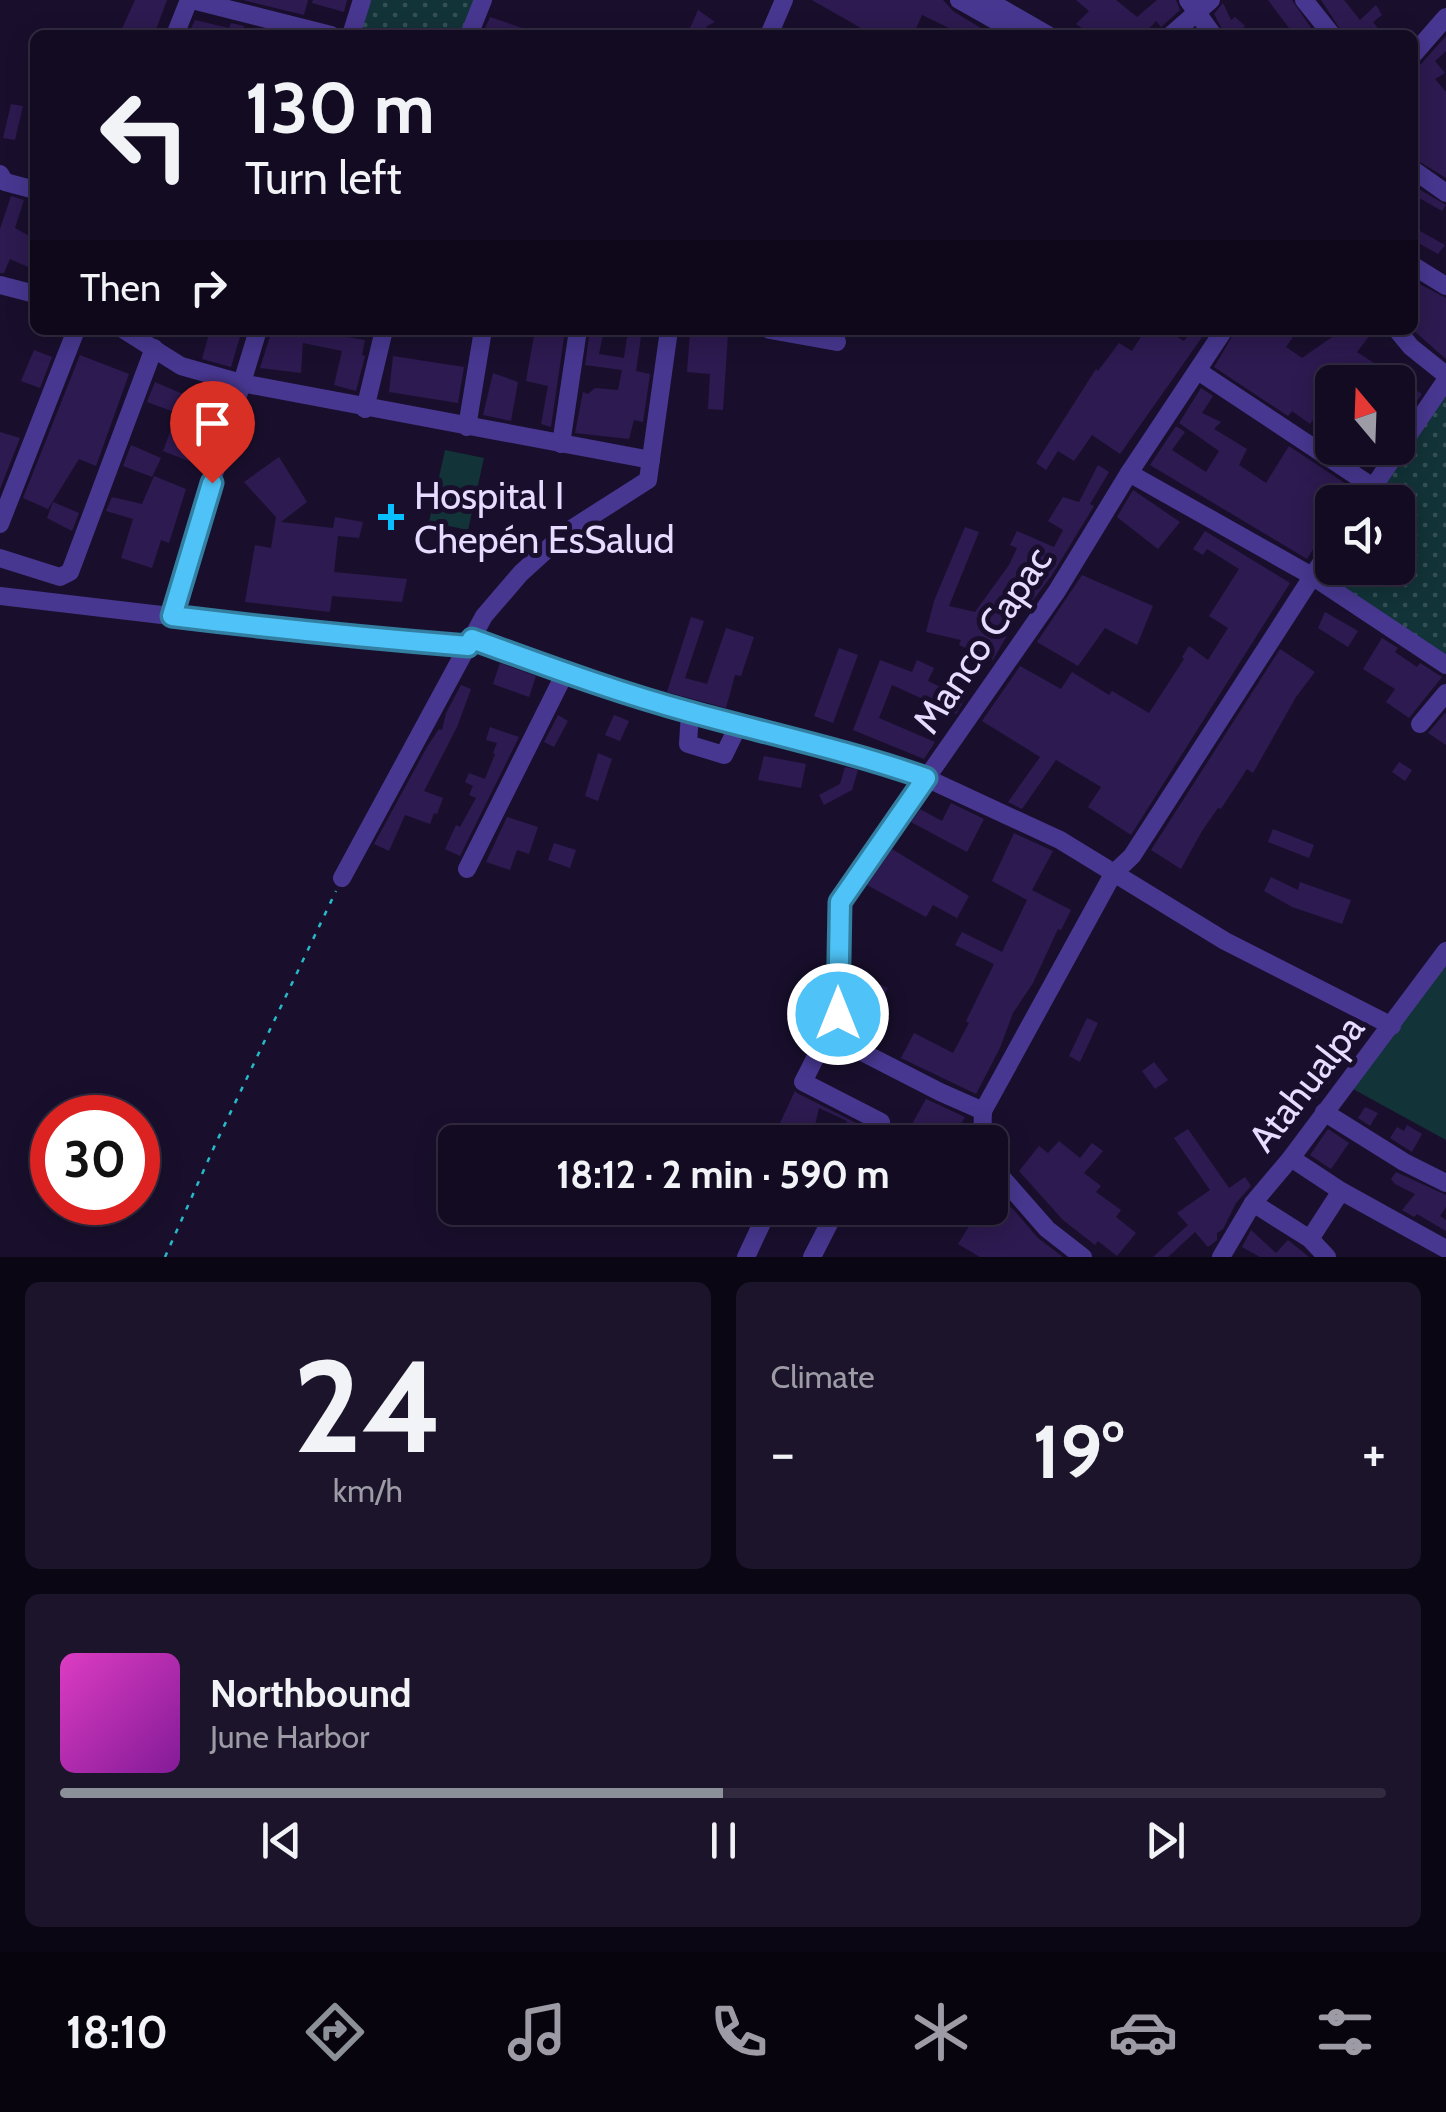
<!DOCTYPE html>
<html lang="en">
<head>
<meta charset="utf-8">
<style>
	body { margin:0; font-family:Cabin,sans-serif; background:#1c142a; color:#f1f3f6; height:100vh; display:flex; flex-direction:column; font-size:38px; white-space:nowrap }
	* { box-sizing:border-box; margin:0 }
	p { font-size:32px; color:#9d9ba5 }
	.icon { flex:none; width:55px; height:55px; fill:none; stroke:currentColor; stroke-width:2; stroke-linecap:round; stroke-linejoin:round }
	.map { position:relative; height:1257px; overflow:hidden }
	.drawer { display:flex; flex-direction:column; gap:25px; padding:25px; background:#0a0613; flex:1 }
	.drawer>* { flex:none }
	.guide { position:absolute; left:30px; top:30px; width:1388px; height:305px; border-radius:15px; box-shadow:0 5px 25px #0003,0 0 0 2px #322b40; background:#130b22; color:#f1f3f6; overflow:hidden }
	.needle { width:65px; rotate:341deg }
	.buttons { position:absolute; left:1315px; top:365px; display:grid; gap:20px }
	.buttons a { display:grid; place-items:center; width:100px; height:100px; border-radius:15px; background:#130b22; box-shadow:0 5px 25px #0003,0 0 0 2px #322b40; font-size:50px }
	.speed { position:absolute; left:30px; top:1095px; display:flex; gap:20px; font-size:50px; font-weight:700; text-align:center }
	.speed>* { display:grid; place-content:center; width:130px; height:130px; border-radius:50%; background:#130b22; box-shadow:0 5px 25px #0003,0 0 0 2px #322b40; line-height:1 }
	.speed .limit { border:15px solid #d22; background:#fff; color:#111 }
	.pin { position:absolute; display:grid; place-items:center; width:85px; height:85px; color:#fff; margin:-102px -42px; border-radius:50% 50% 50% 0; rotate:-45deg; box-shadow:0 0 10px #0007 }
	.pin .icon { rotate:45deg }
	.me { position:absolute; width:110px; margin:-55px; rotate:0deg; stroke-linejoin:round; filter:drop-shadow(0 0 8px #0008) }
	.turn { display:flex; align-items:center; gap:35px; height:210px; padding:0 50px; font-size:45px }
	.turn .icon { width:130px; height:130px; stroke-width:2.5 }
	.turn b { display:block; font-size:70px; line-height:85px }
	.then { display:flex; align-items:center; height:95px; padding:0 50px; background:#0003; gap:20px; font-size:38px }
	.big { font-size:75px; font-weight:800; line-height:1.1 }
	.drawer .widget { flex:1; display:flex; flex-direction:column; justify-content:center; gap:15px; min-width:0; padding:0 35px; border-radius:15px; background:#1c142a }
	.drawer .dial { align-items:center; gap:0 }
	.dial b { font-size:130px; line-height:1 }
	.song { display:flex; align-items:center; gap:30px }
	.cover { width:120px; height:120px; border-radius:15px; background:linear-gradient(135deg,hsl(310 70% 55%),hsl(290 70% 35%)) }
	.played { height:10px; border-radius:5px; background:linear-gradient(90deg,#8c9099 50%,#322b40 50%) }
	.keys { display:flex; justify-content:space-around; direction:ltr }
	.heat { display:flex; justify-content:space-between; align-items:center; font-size:55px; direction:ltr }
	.drawer .tiles { flex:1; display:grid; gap:25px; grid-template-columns:1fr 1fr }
	.widget:last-child { grid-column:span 2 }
	.trip { position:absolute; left:438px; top:1125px; width:570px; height:100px; border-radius:15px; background:#130b22; box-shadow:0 5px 25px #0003,0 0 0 2px #322b40; font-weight:800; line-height:100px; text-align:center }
	.tabs { display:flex; height:160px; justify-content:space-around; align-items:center; background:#08040e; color:#9d9ba5 }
	.tabs .icon { width:70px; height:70px }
	.tabs .on { color:#8c9099 }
	.tabs b { font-size:45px; color:#f1f3f6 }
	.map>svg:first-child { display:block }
</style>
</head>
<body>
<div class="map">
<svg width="1446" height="1257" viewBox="0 0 1446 1257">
	<defs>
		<pattern id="park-dots" width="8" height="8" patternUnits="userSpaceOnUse" patternTransform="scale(2.5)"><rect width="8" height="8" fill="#123338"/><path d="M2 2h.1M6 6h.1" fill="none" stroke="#345056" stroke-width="1.8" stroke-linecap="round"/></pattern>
	</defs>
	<rect width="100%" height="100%" fill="#190f2d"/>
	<!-- grass -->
	<g fill="#123338">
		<path d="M445 450 484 458 468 530 429 522Z"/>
		<path d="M1446 962V1140L1353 1089Z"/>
	</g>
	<!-- park -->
	<g fill="url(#park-dots)">
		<path d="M362 0H483L469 35H351Z"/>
		<path d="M1446 380V665L1312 576 1332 546V568H1398V502H1363Z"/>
	</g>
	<!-- building -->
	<g fill="#2d1a50">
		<path d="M135 0H167L154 35H119Z"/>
		<path d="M243 0H308L304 15Z"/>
		<path d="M313 0H347L344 12 312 3Z"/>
		<path d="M812 0H943L953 11 992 35H953L955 31 922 15 913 35H873Z"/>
		<path d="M1076 0H1116L1137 17 1157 0H1176L1180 10 1161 27 1156 21 1143 35H1093L1076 24 1089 11Z"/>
		<path d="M1268 0H1292L1316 35H1280L1289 28Z"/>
		<path d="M1321 0H1344L1360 20 1376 5 1382 15 1373 22 1383 35H1344Z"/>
		<path d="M1223 3 1231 20 1235 17 1245 26 1236 35H1225L1214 14Z"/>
		<path d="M698 10 715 22 707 26 702 35H687Z"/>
		<path d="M490 17 537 33 536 35H482Z"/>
		<path d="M195 20 229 28 231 23 244 26 242 35H188Z"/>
		<path d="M1446 36V51L1435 61 1445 73 1435 79 1446 92V178L1412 157V68L1421 64Z"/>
		<path d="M11 104 23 106 15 140 3 138Z"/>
		<path d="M1412 185 1446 205 1442 211 1412 194Z"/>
		<path d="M11 196 24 200 15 228 35 239V270L10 259 4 273H0V229Z"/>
		<path d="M1420 231 1445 245 1438 254 1413 240Z"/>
		<path d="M1412 280 1446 298V359L1412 329Z"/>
		<path d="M210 330H242L231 367 202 359Z"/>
		<path d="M272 330H345L342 336 365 340 362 355 365 356 356 391 334 385 342 351 303 343 301 373 260 368Z"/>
		<path d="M535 330H565L551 427 541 424 548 386 526 381Z"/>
		<path d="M590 330H604L599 354 624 358 628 330H642L636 371 650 374 643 422 634 420 629 439 575 433 583 392 588 394 595 388 618 390 622 370 585 365Z"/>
		<path d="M1145 330H1166L1184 341 1192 330H1207L1120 454 1092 435 1074 461 1058 451 1046 470 1036 463 1096 369 1098 371 1119 343 1132 351Z"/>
		<path d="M1236 330H1298L1286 347 1302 358 1342 330H1374L1357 352 1422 394 1398 429V382H1332V434L1313 420 1310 424 1292 411 1288 416 1214 367Z"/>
		<path d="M690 331 728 334 723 410 708 409 710 374 687 372Z"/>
		<path d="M34 350 52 357 40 388 21 381Z"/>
		<path d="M80 355 129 374 96 466 79 459 48 509 23 498Z"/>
		<path d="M393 356 464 367 458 403 389 392Z"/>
		<path d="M493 373 518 382 511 421 483 415Z"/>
		<path d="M155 382 220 410 194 463 163 451 177 413 147 402Z"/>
		<path d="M1201 388 1213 396 1202 413 1221 422 1214 429 1247 449 1239 465 1266 483 1289 446 1352 488 1343 502H1332V519L1307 559 1150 465 1176 426 1185 432 1172 450 1206 472 1219 451 1179 423Z"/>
		<path d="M0 432 20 438 0 489Z"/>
		<path d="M131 445 161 458 152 477 123 466Z"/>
		<path d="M1351 448H1384L1373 463Z"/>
		<path d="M279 457 307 502 281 522 333 528 335 517 363 522 359 538 338 536 334 572 407 579 402 602 332 596 330 612 245 602 255 545 271 548 276 517 244 482Z"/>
		<path d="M1098 465 1109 472 1090 504 1094 506 1052 575 1025 611 1022 609 993 660 959 645 961 640 926 632 934 601 965 527 979 532 949 606 975 612 1009 565 1017 548 1010 545 1017 531 1054 547 1063 530 1048 521 1063 497 1079 502Z"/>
		<path d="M154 476 186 489 169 543 161 540 152 568 121 558 133 519 106 511 112 497 142 504Z"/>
		<path d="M1133 490 1180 522 1158 549 1117 517Z"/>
		<path d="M53 502 79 513 72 531 47 518Z"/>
		<path d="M1205 531 1290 583 1131 835 1088 807 1101 787 1056 760 1022 809 1008 802 1040 757 982 721 1020 666 1061 689 1072 672 1109 695 1112 691 1149 713 1184 659 1182 657 1189 646 1208 660 1228 628 1209 616 1239 569 1207 549 1203 555 1193 549Z"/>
		<path d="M1082 575 1153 606 1137 645 1105 628 1078 666 1037 642Z"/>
		<path d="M1325 612 1358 631 1348 647 1318 628Z"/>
		<path d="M691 617 704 621 685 678 707 684 726 628 754 637 741 676 735 675 726 708 667 692Z"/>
		<path d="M1382 638 1398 648 1395 652 1417 667 1420 663 1442 677 1409 718 1386 702 1395 689 1363 669Z"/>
		<path d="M839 648 858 655 833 723 814 716Z"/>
		<path d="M1280 649 1315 672 1296 697 1253 773 1247 769 1221 809 1218 808 1202 831 1181 869 1151 850Z"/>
		<path d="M880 660 912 672 917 660 934 668 928 681 965 699 956 714 892 685 879 718 935 742 924 759 853 730Z"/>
		<path d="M500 663 536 676 529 697 493 684Z"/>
		<path d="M461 685 471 689 457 727 424 791 443 798 437 814 434 813 430 824 405 815 389 851 374 844 427 747 439 729 442 730 446 713Z"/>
		<path d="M1445 713 1446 714V745L1428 733Z"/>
		<path d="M558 715 568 721 554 747 544 742Z"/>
		<path d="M614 715 629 721 620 741 605 735Z"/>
		<path d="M490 727 519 737 460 856 445 849 456 825 460 827 476 798 469 795 473 786 465 782 469 773 485 779 495 754 493 753 497 743 486 740Z"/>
		<path d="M598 753 612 759 598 801 585 796Z"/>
		<path d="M764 756 806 764 801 788 758 780Z"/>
		<path d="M1399 762 1412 770 1405 781 1392 772Z"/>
		<path d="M845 767 858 770 852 790 824 805 819 795 840 784Z"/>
		<path d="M951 803 984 819 967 852 911 822 920 809 942 821Z"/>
		<path d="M507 817 538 827 529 854 517 850 510 870 486 862Z"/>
		<path d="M1273 829 1314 845 1309 858 1268 842Z"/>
		<path d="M1014 833 1053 851 1032 890 1071 910 1061 930 1058 929 1033 983 1013 1013 1000 1048 976 1094 901 1058 914 1033 953 1053 969 1023 966 1021 994 964 955 945 962 932 1002 952 1027 900 992 881Z"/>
		<path d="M554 843 576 850 570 868 548 860Z"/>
		<path d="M892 849 969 896 957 918 933 905 926 917 867 885Z"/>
		<path d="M1271 877 1298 890 1300 882 1351 900 1342 924 1292 907 1264 891Z"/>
		<path d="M851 970 888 988 882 1000 851 984Z"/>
		<path d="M1087 1018 1098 1023 1080 1062 1069 1056Z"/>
		<path d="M846 1024 880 1040 877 1046 844 1029Z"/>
		<path d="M1154 1062 1168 1080 1155 1089 1142 1071Z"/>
		<path d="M1324 1071 1333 1078 1315 1100 1306 1093Z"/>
		<path d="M795 1091 797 1093 870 1130 866 1129 862 1142H839L847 1121 819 1108 811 1142H771Z"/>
		<path d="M926 1099 965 1117 950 1142 912 1124Z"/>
		<path d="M1365 1107 1378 1113 1370 1126 1358 1118Z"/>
		<path d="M1407 1125 1422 1134 1412 1152 1390 1138 1397 1127 1404 1131Z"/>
		<path d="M1188 1129 1229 1188 1245 1177 1251 1186 1236 1203 1223 1229 1217 1233V1240L1208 1247 1195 1232 1168 1257H1153L1188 1225 1177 1213 1210 1190 1174 1138Z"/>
		<path d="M1328 1129 1349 1143 1331 1169 1310 1155Z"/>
		<path d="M1059 1141 1080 1158 1092 1143 1103 1151 1084 1173 1101 1186 1096 1192 1121 1210 1116 1217 1136 1233 1117 1256 1098 1241 1095 1245 1063 1220 1019 1171 1039 1146 1048 1153Z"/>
		<path d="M1396 1172 1446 1195V1207L1440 1216 1446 1220V1231L1417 1214 1414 1217 1402 1210 1415 1194 1395 1184 1391 1179Z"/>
		<path d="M990 1193 1013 1209 1038 1238 1063 1257H980L958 1244 980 1208H990Z"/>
		<path d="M1251 1230 1276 1253 1288 1240 1309 1257H1260L1242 1247Z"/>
	</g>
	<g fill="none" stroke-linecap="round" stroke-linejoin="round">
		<!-- path -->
		<path stroke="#27b9c8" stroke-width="2.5" stroke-dasharray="5 8" stroke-linecap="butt" d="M165 1257 215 1145 336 891"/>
		<!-- minor -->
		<g stroke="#483790" stroke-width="18">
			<path d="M192 0 331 35"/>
			<path d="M959 0 1021 35"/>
			<path d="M987 0 1048 35"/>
			<path d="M1188 0 1213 35"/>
			<path d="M1304 0 1332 35"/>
			<path d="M175 35 189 0"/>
			<path d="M351 35 362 0"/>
			<path d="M469 35 483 0"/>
			<path d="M769 35 784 0"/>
			<path d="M1171 35 1211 0"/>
			<path d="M1412 56 1446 17"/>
			<path d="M1412 169 1446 193"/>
			<path d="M0 174 5 182 35 190"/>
			<path d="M1412 265 1446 286"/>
			<path d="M0 285 35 294"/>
			<path d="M124 330 181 366 241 383 651 460"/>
			<path d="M770 330 837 342"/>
			<path d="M1397 330 1411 347 1446 375"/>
			<path d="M1198 371 1373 487"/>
			<path d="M365 409 384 330"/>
			<path d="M467 427 483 330"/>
			<path d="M561 444 578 330"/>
			<path d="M1129 473 1312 576 1446 665"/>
			<path d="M1363 502 1446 380"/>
			<path d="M0 524 76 330"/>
			<path d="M0 558 60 577 70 572 154 348"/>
			<path d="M0 596 323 634 468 646"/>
			<path d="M171 616 258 330"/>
			<path d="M472 639 565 673 690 712 857 753 926 778 1060 840 1225 941 1392 1026"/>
			<path d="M690 712 688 744 724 755 739 724"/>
			<path d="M1420 724 1446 693"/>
			<path d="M467 869 565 673"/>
			<path d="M342 878 484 616 521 573 565 533 648 480 669 330"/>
			<path d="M829 1035 940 1092 983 1111"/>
			<path d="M1324 1112 1404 1162 1446 1183"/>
			<path d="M881 1122 803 1082 838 1013 840 902 1057 591 1129 473 1224 330"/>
			<path d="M982 1142 983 1111 1113 874 1132 856 1332 546"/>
			<path d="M1291 1158 1341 1191 1446 1249"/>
			<path d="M990 1164 1047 1229 1083 1257"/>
			<path d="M1253 1203 1310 1239 1327 1257"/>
			<path d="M1310 1239 1341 1191"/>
			<path d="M746 1257 769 1208"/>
			<path d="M812 1257 837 1208"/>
			<path d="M1221 1257 1253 1203 1291 1158 1446 951"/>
		</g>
	</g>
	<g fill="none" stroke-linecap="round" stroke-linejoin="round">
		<!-- route casing -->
		<g stroke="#337fa1" stroke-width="25">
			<path id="route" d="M212 483 172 616C270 628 369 638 468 646L472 639C544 665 616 692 690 712 770 734 849 751 926 778L840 902 838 1014"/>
		</g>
		<!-- route -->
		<use href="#route" stroke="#4fc3f7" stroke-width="18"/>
	</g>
	<!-- markers -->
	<path fill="#08c0ff" stroke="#190f2d" stroke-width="4" d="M386 502h10v10h10v10h-10v10h-10v-10h-10v-10h10z"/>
	<g text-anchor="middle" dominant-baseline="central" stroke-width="10" stroke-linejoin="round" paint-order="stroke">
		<!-- poi labels -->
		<g font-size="38" fill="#e5dcff" stroke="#190f2d" text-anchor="start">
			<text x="414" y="495">Hospital I<tspan x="414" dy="44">Chepén EsSalud</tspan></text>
		</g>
		<!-- street labels -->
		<g font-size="38" fill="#e5dcff" stroke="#190f2d">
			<text transform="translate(982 640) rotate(-56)">Manco Capac</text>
			<text transform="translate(1306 1083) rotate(-52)">Atahualpa</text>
		</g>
	</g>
</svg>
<div class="buttons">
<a><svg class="needle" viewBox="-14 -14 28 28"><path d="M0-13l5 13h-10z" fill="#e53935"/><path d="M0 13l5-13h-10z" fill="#9d9ba5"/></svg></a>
<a><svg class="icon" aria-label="sound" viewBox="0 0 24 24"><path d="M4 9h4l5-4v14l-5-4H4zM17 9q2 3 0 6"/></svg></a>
</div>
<div class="speed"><div class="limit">30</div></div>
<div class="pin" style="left:212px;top:483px;background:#d93025"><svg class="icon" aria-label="arrive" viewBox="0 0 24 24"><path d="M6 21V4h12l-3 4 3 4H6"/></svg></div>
<svg class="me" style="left:838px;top:1014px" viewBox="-20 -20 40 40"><circle r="17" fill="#4fc3f7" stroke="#fff" stroke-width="3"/><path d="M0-11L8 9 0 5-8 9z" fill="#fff"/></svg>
<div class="trip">18:12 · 2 min · 590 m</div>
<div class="guide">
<div class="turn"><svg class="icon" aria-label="left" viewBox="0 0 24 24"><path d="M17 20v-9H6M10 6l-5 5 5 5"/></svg><div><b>130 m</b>Turn left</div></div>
<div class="then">Then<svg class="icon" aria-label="right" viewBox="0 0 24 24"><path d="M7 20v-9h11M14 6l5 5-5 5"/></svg></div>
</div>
</div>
<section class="drawer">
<div class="tiles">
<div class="widget dial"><b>24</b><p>km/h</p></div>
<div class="widget"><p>Climate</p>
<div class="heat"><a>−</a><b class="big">19°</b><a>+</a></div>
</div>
<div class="widget">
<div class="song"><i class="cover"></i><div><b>Northbound</b><p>June Harbor</p></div></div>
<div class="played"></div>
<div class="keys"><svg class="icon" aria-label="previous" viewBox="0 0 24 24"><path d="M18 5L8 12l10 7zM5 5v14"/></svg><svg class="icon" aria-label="pause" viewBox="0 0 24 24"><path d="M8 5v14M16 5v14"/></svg><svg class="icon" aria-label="next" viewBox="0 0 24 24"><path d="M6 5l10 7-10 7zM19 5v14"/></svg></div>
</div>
</div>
</section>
<nav class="tabs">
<b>18:10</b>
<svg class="icon on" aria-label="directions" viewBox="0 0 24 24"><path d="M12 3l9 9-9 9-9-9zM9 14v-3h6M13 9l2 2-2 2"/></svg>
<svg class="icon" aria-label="music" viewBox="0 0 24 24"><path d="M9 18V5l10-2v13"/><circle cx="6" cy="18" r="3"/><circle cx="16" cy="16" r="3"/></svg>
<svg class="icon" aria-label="phone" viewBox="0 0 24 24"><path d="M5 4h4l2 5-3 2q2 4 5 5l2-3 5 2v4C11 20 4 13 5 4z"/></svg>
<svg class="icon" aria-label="climate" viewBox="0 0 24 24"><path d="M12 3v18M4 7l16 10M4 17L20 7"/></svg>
<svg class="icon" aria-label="car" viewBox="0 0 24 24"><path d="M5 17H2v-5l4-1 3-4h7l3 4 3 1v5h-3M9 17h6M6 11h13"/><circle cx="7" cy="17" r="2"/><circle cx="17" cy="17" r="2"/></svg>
<svg class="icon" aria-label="filters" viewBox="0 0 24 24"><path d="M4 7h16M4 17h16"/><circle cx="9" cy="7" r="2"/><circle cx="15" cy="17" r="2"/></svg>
</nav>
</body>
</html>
